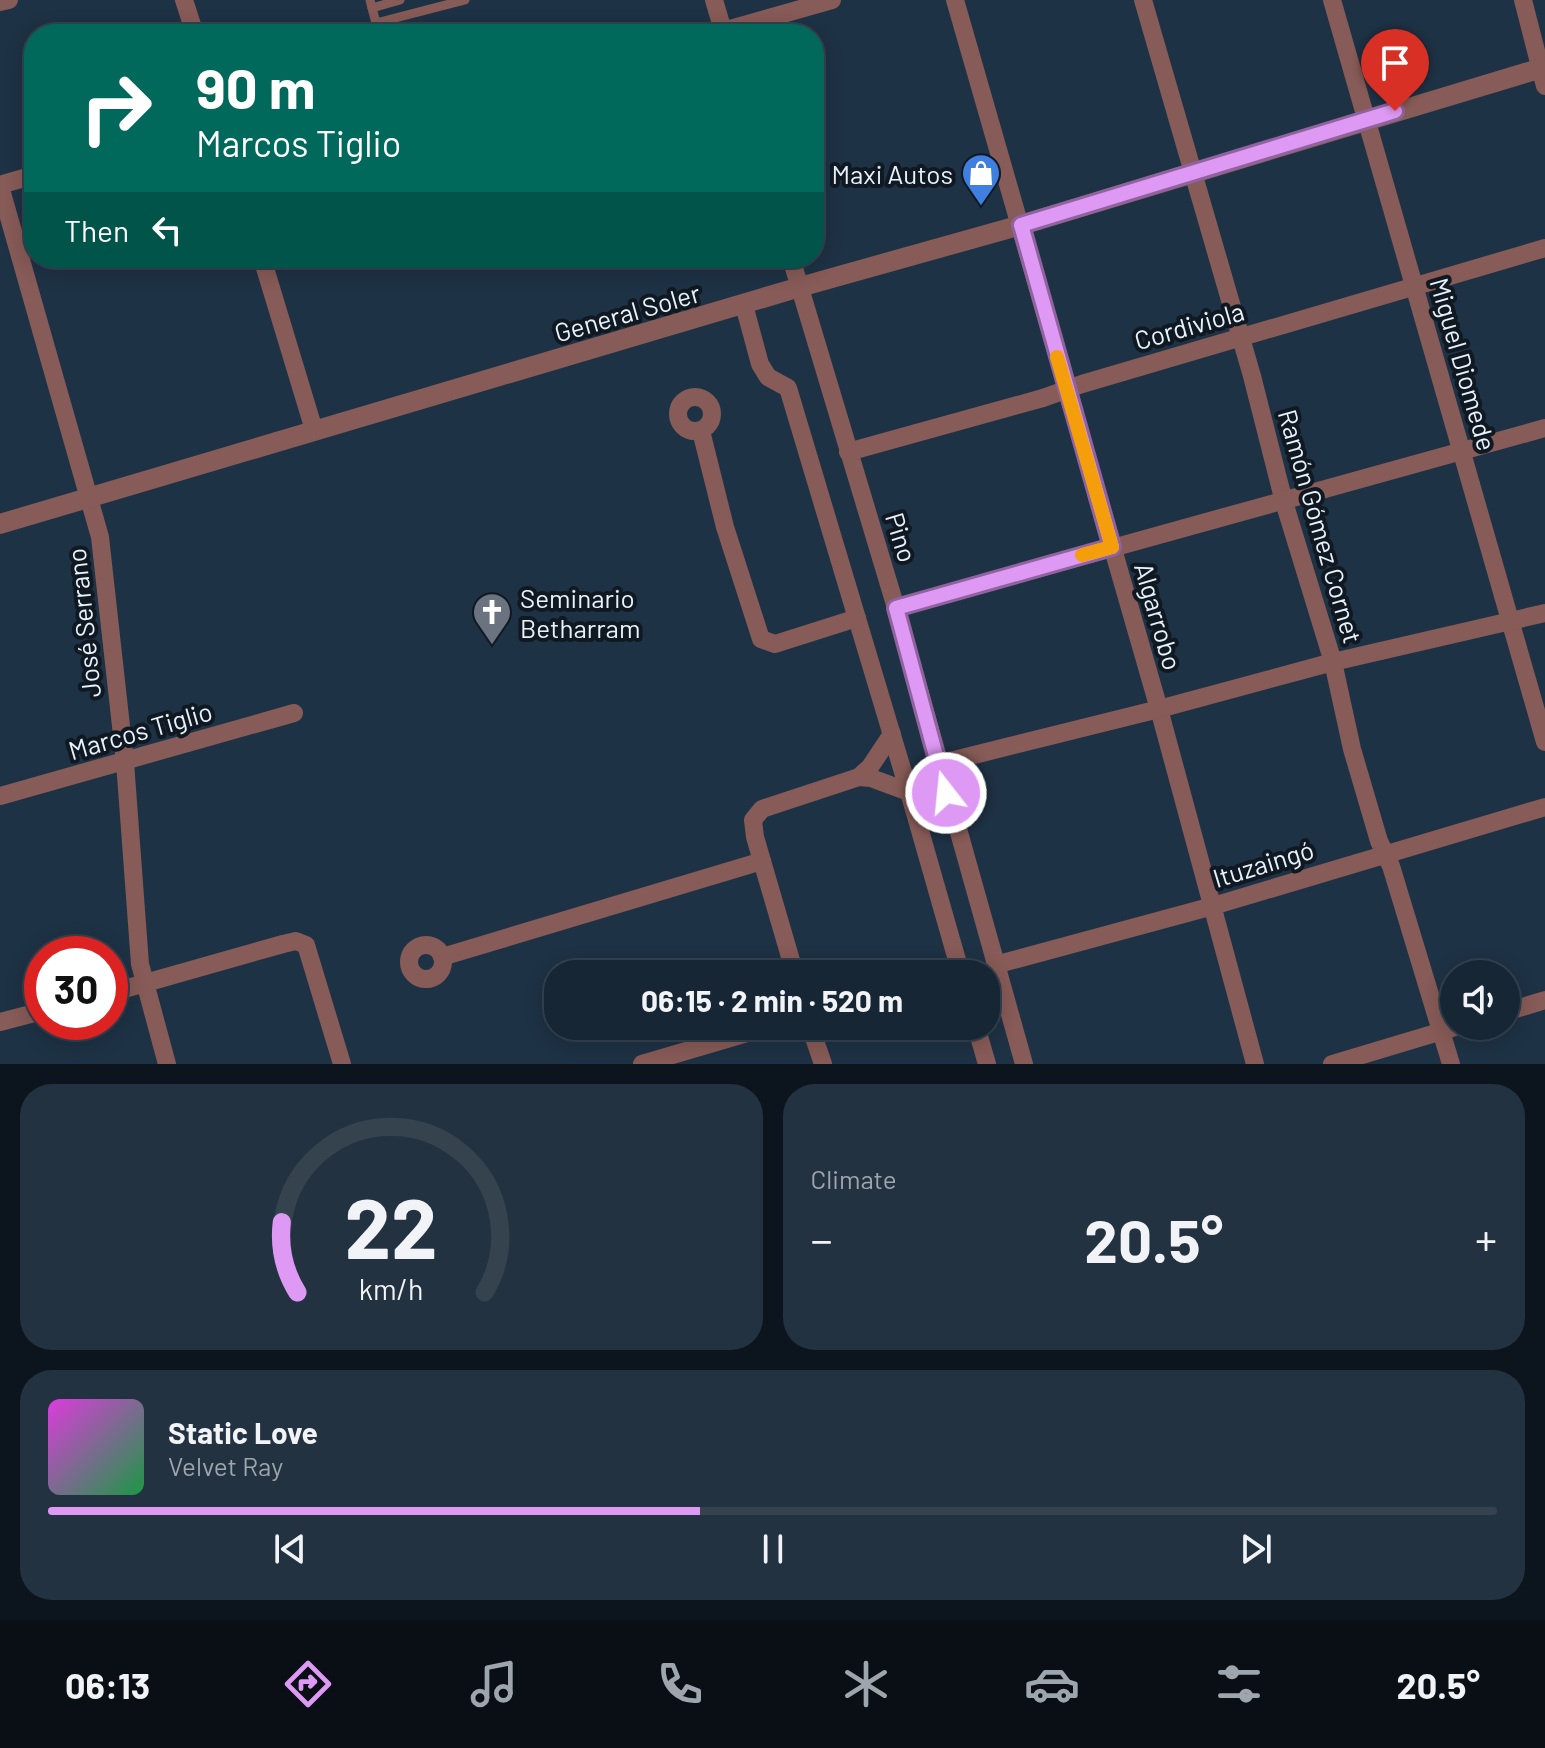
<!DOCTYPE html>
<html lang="en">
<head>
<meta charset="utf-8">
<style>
	body { margin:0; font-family:Barlow,sans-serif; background:#233240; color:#f1f3f6; height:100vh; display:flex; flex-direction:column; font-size:30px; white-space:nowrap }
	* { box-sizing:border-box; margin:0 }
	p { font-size:26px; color:#9ea5ac }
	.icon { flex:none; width:44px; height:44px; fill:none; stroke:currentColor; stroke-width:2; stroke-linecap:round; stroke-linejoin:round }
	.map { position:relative; height:1064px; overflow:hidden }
	.drawer { display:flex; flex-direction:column; gap:20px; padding:20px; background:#0c151d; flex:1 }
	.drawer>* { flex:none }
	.banner { position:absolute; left:24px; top:24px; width:800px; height:244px; border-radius:32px; box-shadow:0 4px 20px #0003,0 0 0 2px #35434f; background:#00695c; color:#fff; overflow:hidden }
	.controls { position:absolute; left:1440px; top:960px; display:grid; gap:16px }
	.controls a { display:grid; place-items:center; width:80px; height:80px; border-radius:50%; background:#162634; box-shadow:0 4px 20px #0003,0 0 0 2px #35434f; font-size:40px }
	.speed { position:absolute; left:24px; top:936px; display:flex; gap:16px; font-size:40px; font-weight:700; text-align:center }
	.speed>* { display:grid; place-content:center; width:104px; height:104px; border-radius:50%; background:#162634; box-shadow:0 4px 20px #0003,0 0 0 2px #35434f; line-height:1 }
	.speed .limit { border:12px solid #d22; background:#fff; color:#111 }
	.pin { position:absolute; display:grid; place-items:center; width:68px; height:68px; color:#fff; margin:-82px -34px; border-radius:50% 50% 50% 0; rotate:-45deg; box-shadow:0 0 8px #0007 }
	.pin .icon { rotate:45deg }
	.me { position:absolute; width:88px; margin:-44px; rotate:344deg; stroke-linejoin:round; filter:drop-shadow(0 0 6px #0008) }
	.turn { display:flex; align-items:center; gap:28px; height:168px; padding:0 40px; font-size:36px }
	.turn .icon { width:104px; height:104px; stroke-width:2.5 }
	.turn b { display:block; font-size:56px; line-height:68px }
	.then { display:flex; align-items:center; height:76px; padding:0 40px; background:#0003; gap:16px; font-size:30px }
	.big { font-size:60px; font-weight:700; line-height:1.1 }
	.drawer .card { flex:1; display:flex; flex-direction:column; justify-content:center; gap:12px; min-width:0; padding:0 28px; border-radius:32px; background:#233240 }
	.drawer .dial { align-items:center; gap:0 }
	.dial svg { height:208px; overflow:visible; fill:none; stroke:#35434f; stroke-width:7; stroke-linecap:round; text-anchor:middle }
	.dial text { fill:#f1f3f6; stroke:none }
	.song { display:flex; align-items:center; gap:24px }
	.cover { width:96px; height:96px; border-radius:12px; background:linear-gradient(135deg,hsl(300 70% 55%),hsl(140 70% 35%)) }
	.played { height:8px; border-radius:4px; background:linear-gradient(90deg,#dd99f3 45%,#35434f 45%) }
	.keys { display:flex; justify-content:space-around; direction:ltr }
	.heat { display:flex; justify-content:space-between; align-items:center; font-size:44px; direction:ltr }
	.drawer .tiles { flex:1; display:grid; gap:20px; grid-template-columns:1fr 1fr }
	.card:last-child { grid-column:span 2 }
	.trip { position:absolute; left:544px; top:960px; width:456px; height:80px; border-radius:32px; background:#162634; box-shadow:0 4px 20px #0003,0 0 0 2px #35434f; font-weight:700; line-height:80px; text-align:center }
	.tab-bar { display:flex; height:128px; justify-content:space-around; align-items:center; background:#090f15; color:#9ea5ac }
	.tab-bar .icon { width:56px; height:56px }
	.tab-bar .current { color:#dd99f3 }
	.tab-bar b { font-size:36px; color:#f1f3f6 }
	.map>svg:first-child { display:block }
</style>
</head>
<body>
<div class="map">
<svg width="1545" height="1064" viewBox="0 0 1545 1064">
	<rect width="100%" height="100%" fill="#1e3245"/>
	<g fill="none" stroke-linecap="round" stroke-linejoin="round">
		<!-- service -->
		<g stroke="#875b57" stroke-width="9">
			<path d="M370 0 372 8 400 0"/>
			<path d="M372 8 376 23 465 0"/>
		</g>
		<!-- minor -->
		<g stroke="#875b57" stroke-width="18">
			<path d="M184 0 195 34"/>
			<path d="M714 0 724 34"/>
			<path d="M955 0 1159 709 1255 1064"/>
			<path d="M1143 0 1252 376 1284 502 1333 662 1352 749 1379 841 1391 866 1451 1064"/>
			<path d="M1332 0 1545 742"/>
			<path d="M1523 0 1545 86"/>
			<path d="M0 2 9 0"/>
			<path d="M723 31 832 0"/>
			<path d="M0 185 34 175"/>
			<path d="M0 186 100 537 125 762 140 964 167 1064"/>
			<path d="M262 258 314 430"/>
			<path d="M791 258 896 608 1024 1064"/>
			<path d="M744 305 760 364 768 377 788 388 909 792 961 974"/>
			<circle cx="695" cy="414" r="17"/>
			<path d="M701 431 725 527 761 639 775 644 857 618"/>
			<path d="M848 452 1043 398 1082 384 1545 248"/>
			<path d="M896 608 1545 428"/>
			<path d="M892 734 870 767 859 777 871 778 909 792"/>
			<path d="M938 764 1159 709 1333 662 1545 613"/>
			<path d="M0 796 294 713"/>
			<circle cx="426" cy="962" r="17"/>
			<path d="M442 957 762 861"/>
			<path d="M995 965 1213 906 1545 807"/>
			<path d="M795 974 755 837 753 820 762 809 859 777"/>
			<path d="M110 993 283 944 296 941 306 945 342 1064"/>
			<path d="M1506 1012 1545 1000"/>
			<path d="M0 1022 42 1011"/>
			<path d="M810 1026 823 1064"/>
			<path d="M976 1026 987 1064"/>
			<path d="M642 1064 771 1026"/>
			<path d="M1332 1064 1459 1026"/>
		</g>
		<!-- tertiary -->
		<path stroke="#875b57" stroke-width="20" d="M0 524 800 287 1021 225 1545 67"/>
	</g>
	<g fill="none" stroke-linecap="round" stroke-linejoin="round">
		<!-- route casing -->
		<g stroke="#90639e" stroke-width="20">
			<path id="route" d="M946 793 896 608 1112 547 1021 225 1395 111"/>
		</g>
		<!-- route -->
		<use href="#route" stroke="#dd99f3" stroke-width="14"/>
		<!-- slow -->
		<path stroke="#f59e0b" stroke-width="14" d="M1057 357 1112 547 1082 555"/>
	</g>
	<!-- icons -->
	<defs>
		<g id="shop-pin" transform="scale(2)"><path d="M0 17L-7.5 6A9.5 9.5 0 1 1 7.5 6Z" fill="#3f7fe0" stroke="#101922"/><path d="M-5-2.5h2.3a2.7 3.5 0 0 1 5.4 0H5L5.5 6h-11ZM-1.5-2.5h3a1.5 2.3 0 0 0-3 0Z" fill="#fff"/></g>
		<g id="church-pin" transform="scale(2)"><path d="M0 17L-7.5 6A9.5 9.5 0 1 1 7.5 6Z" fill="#6b7280" stroke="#101922"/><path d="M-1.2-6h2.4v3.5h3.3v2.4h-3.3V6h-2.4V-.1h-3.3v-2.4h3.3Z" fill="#fff"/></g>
	</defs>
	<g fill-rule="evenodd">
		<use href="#shop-pin" x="981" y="173"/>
		<use href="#church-pin" x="492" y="612"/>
	</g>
	<g text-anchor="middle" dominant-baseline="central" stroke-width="8" stroke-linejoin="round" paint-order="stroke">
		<!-- poi labels -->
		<g font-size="26" fill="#e8f2fc" stroke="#101922" text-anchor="end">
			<text x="953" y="173">Maxi Autos</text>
			<text x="520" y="597" text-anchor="start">Seminario<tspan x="520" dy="30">Betharram</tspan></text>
		</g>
		<!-- street labels -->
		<g font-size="26" fill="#e8f2fc" stroke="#101922">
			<text transform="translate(627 312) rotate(-16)">General Soler</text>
			<text transform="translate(1189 325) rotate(-16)">Cordiviola</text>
			<text transform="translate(1464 364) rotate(74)">Miguel Diomede</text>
			<text transform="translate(1321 526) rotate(74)">Ramón Gómez Cornet</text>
			<text transform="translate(902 537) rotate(73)">Pino</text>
			<text transform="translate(1159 616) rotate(74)">Algarrobo</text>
			<text transform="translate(83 623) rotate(-96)">José Serrano</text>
			<text transform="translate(140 730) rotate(-16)">Marcos Tiglio</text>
			<text transform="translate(1263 863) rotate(-17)">Ituzaingó</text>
		</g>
	</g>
</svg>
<div class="controls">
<a><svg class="icon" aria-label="sound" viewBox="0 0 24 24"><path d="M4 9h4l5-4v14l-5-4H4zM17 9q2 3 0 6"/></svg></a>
</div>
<div class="speed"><div class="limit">30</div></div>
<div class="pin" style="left:1395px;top:111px;background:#d93025"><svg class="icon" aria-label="arrive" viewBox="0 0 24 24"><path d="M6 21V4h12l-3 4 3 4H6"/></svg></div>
<svg class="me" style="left:946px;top:793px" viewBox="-20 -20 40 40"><circle r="17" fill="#dd99f3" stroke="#fff" stroke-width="3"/><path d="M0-11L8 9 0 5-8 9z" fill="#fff"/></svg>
<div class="trip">06:15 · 2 min · 520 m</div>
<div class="banner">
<div class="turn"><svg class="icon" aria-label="right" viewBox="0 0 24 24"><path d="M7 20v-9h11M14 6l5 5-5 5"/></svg><div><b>90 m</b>Marcos Tiglio</div></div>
<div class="then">Then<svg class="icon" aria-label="left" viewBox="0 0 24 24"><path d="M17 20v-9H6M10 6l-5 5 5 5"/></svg></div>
</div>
</div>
<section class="drawer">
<div class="tiles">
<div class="card dial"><svg viewBox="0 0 100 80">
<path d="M14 69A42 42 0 1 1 86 69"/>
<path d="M14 69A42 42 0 0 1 8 42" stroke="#dd99f3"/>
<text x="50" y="56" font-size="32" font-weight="700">22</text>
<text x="50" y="72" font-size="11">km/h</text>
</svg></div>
<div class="card"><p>Climate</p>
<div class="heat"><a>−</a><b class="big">20.5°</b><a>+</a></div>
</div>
<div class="card">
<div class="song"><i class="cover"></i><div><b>Static Love</b><p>Velvet Ray</p></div></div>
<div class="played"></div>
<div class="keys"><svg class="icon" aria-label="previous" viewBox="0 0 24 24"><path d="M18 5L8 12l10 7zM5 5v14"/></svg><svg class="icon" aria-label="pause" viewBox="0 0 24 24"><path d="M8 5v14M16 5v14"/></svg><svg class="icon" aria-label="next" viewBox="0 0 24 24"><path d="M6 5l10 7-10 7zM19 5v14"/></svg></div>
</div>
</div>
</section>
<nav class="tab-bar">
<b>06:13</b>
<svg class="icon current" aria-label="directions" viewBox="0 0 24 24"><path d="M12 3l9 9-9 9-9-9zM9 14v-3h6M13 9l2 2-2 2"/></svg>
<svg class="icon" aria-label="music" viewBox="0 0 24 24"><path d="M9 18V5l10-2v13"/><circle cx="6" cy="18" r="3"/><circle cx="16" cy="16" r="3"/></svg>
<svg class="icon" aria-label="phone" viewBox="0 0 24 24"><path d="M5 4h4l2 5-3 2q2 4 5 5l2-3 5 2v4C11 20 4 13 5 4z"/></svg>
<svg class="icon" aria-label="climate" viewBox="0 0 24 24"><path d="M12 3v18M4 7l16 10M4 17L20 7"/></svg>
<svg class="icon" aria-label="car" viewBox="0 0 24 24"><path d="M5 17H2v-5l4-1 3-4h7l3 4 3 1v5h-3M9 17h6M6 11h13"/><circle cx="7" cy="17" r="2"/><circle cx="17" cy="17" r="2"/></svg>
<svg class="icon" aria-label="filters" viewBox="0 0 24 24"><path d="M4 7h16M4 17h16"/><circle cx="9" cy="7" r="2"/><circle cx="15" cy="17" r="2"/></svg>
<b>20.5°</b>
</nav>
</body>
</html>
